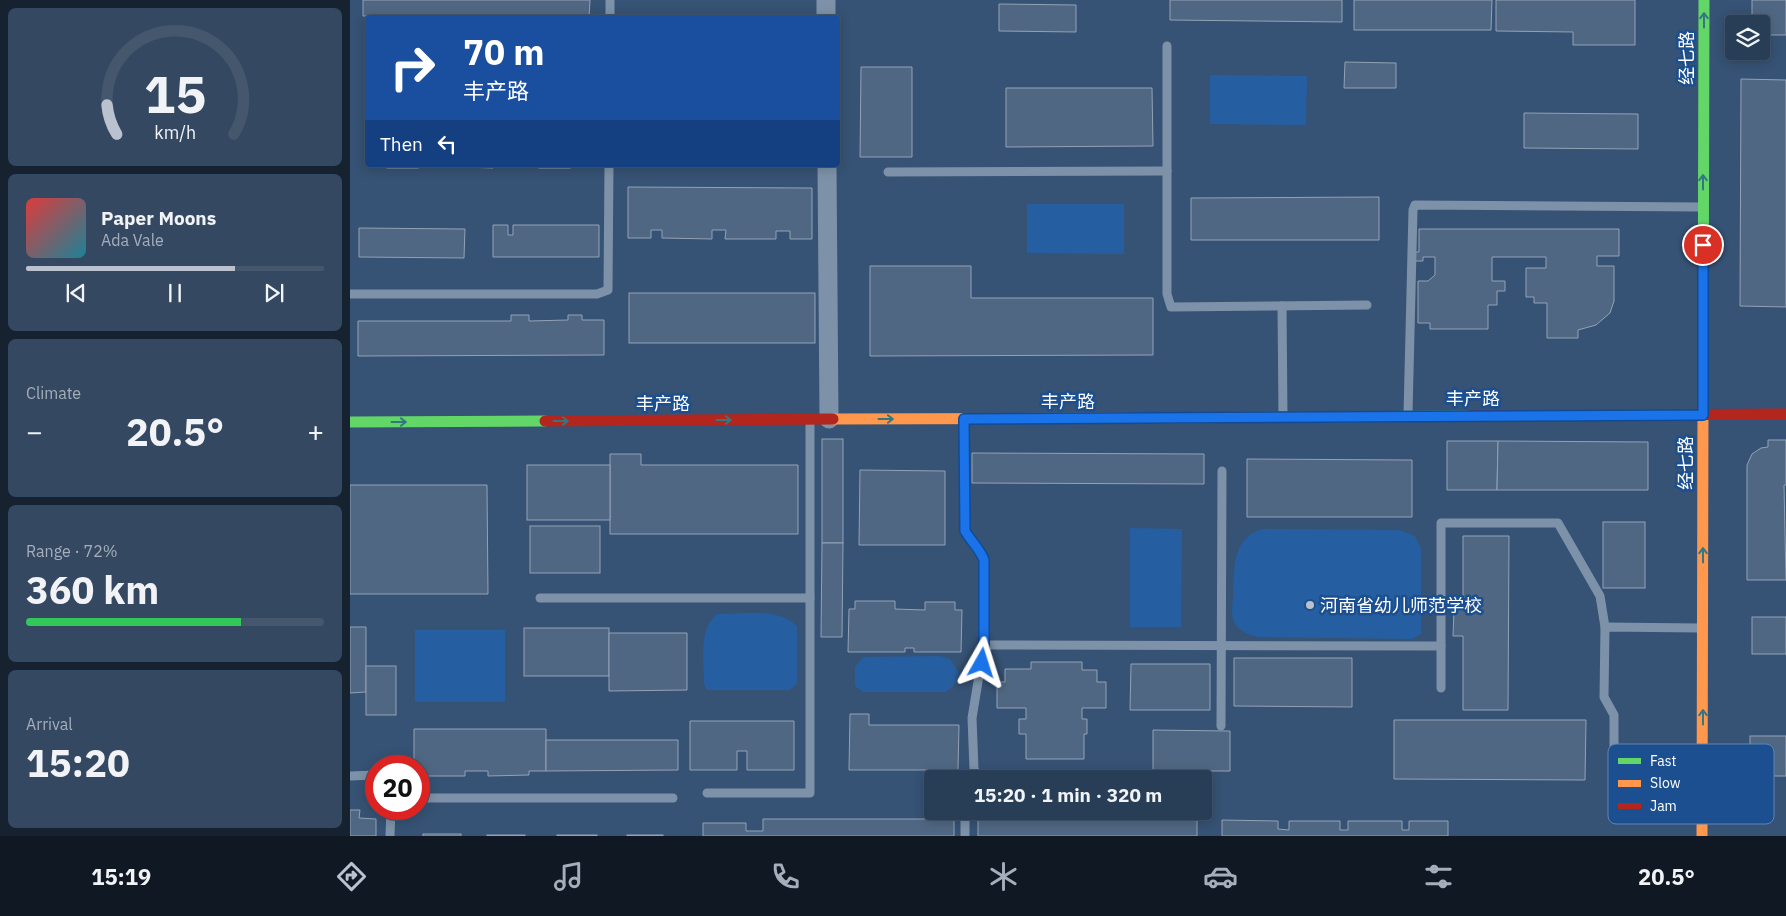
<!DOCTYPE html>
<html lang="en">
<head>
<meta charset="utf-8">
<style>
	body { margin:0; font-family:"IBM Plex Sans","Noto Sans SC",sans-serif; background:#344961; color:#f1f3f6; height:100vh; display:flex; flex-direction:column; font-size:19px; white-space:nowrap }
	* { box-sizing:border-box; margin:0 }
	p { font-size:16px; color:#a5aeba }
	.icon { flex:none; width:28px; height:28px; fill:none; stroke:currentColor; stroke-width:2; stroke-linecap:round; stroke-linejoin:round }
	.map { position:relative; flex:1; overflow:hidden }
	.details { display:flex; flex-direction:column; gap:8px; padding:8px; background:#162230; width:350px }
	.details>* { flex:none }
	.banner { position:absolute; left:15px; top:15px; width:475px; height:152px; border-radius:5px; box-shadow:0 2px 12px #0003,0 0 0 1px #44576d; background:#1a4fa0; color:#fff; overflow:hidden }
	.buttons { position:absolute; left:1375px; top:15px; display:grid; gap:10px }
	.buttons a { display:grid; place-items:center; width:45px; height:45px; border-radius:5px; background:#283e57; box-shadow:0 2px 12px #0003,0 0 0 1px #44576d; font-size:25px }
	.speed { position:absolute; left:15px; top:755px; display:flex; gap:10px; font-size:25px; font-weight:700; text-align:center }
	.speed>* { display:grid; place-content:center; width:65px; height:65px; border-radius:50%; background:#283e57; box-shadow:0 2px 12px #0003,0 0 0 1px #44576d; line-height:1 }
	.speed .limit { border:8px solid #d22; background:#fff; color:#111 }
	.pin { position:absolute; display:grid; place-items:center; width:42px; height:42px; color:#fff; margin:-21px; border:2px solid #fff; border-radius:50%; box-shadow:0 1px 5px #0007 }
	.me { position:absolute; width:55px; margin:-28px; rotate:6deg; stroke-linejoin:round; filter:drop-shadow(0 0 4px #0008) }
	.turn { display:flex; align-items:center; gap:18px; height:105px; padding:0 15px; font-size:22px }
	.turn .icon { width:65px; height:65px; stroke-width:2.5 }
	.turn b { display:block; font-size:35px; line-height:42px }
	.then { display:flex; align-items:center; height:48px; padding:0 15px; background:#0003; gap:10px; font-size:19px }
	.big { font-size:38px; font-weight:700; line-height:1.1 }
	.details .widget { flex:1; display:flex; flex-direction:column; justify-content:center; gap:8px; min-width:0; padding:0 18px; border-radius:8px; background:#344961 }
	.details .dial { align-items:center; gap:0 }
	.dial svg { height:130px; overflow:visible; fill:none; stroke:#44576d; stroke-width:7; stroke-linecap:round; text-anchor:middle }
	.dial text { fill:#f1f3f6; stroke:none }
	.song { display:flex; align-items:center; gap:15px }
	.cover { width:60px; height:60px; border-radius:8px; background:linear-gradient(135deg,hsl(0 70% 55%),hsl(190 70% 35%)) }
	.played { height:5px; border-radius:2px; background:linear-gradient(90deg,#b9c2ce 70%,#44576d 70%) }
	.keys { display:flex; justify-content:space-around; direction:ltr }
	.heat { display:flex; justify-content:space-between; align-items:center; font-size:28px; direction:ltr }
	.charge { height:8px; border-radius:4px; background:linear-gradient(90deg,#34c759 72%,#44576d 0) }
	.trip { position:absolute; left:574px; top:770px; width:288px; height:50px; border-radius:5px; background:#283e57; box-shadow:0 2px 12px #0003,0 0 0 1px #44576d; font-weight:700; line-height:50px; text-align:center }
	.tab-bar { display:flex; height:80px; justify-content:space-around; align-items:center; background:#101923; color:#a5aeba }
	.tab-bar .icon { width:35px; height:35px }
	.tab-bar .selected { color:#b9c2ce }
	.tab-bar b { font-size:22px; color:#f1f3f6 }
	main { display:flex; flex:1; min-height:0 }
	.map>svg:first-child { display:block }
</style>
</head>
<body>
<main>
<section class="details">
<div class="widget dial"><svg viewBox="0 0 100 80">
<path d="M14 69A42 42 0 1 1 86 69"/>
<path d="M14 69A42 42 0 0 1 8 51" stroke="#b9c2ce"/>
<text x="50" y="56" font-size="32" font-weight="700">15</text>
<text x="50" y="72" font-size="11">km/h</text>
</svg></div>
<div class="widget">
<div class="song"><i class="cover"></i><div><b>Paper Moons</b><p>Ada Vale</p></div></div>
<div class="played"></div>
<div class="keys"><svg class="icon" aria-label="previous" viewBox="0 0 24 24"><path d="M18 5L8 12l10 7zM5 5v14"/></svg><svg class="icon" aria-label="pause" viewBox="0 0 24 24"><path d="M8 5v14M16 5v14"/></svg><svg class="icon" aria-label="next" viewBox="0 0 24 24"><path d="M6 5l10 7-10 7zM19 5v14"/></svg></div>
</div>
<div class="widget"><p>Climate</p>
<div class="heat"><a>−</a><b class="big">20.5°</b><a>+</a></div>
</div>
<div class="widget"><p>Range · 72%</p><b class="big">360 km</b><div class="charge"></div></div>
<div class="widget"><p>Arrival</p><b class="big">15:20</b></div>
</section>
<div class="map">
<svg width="1436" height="836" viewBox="0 0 1436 836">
	<rect width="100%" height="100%" fill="#365274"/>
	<!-- green -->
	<g fill="#265fa1">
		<path d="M860 75 957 76 956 125 860 124Z"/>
		<path d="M677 204H774V254L677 253Z"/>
		<path d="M780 528 832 529 831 627H780Z"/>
		<path d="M912 529 1050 530 1065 536 1071 548V634L1062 639 907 637C897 634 886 630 883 619 881 612 883 602 883 595 884 569 882 538 912 529Z"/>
		<path d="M367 614C392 614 428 607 447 626V683L440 690H357L354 684C354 661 348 629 367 614Z"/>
		<rect x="65" y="630" width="90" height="72"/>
		<path d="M590 656 600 659 609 673 604 685 596 692H513L505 686V667L513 657Z"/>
	</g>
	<!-- building -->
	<g fill="#506783" stroke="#92a2b6">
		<path d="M13 0H240L239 18 13 16Z"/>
		<path d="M820 0H992V22L820 20Z"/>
		<path d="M1004 0H1142L1141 30H1004Z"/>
		<path d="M1146 0H1285V45H1223V32L1146 31Z"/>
		<path d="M1402 0H1436V35H1411V24H1402Z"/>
		<path d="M649 4 726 5V32L649 31Z"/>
		<path d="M995 62 1046 63V88H994Z"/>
		<path d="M511 67H562V157H510Z"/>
		<path d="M1391 79 1436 80V307L1390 306Z"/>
		<path d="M656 88H802L803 146 656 147Z"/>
		<path d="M1174 113 1288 114V149L1174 148Z"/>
		<path d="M15 122 18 123V160H15Z"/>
		<rect x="37" y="165" width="31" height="3"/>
		<path d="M113 165H143V168L113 167Z"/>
		<rect x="189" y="165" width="31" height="3"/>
		<path d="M278 187 462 188V239H440V231H426V239H375L376 230H362V239L312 238V230H301V238H278Z"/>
		<path d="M1029 197V240H841V198Z"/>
		<path d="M143 225H158V235H163V225H249V257H143Z"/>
		<path d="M9 228 115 229 114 258 9 257Z"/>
		<path d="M1069 229H1269V256H1247V266H1264V301L1260 313 1246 325 1228 330V338H1197V303H1184V297H1176V268H1196V257H1142V281H1155V291H1147V305H1138V329H1080V323H1068V281H1078L1085 275V257H1073V261H1063V252H1069Z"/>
		<path d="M520 266H621V298H803V355L520 356Z"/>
		<rect x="279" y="293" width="186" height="50"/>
		<path d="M161 315H179V321L218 320V315H232V320H254V355L8 356V321H161Z"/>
		<rect x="472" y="439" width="21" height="104"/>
		<path d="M1418 440H1436V485H1434L1436 580H1397V465L1402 454 1411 448 1418 447Z"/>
		<path d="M1097 441H1148L1147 490H1097Z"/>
		<path d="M1148 441 1298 442V490H1147Z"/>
		<path d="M622 453 854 454V484L622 483Z"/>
		<path d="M260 454H291V465H448V534H260Z"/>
		<path d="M897 459 1062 460V517H897Z"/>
		<rect x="177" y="465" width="83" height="55"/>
		<path d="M510 470 595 471V545H509Z"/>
		<path d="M0 485H137L138 594H0Z"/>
		<rect x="1253" y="522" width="42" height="66"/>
		<rect x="180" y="526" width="70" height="47"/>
		<path d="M1113 536H1159L1158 710H1113V636H1103L1104 610H1113Z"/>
		<path d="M472 543H493L492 637H471Z"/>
		<path d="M505 601H545V609L575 610V602H605V610H612L611 652H564V648H555V652H498L499 609H505Z"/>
		<rect x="1402" y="617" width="34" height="37"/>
		<path d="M0 627H16V692L0 693Z"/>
		<rect x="174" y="628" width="85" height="48"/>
		<path d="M259 633H337V690L259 691Z"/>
		<path d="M884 658H1002V707L884 706Z"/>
		<path d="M681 662H732V670H747V682H756V708H732V719H737V734H734V759H676V734H669V719H676V708H647V682H655V669H681Z"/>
		<path d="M781 664H860V710H780Z"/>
		<rect x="16" y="666" width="30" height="49"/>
		<path d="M500 714H519V725H609L608 770H499Z"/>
		<path d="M1044 720H1236L1235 780 1044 779Z"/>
		<path d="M340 721H444V770H397V751H387V770H340Z"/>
		<path d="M64 729H196V771H179V775L138 776V771H115V776H74V771H69V766H64Z"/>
		<path d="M803 730 880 731V771H803Z"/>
		<rect x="1400" y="736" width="36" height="40"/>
		<path d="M196 740H328V770L196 771Z"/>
		<path d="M0 810H10L9 818 26 819V836H0Z"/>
		<rect x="628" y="811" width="219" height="25"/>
		<path d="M413 819H604V836H353V823H396V831H413Z"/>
		<path d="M872 820 928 821V829L939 830V821H990V830H998V821H1052V830H1059V821H1098V836H872Z"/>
		<rect x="73" y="834" width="38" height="2"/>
		<rect x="137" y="835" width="38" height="1"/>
		<rect x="207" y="835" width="40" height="1"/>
		<rect x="277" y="835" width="36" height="1"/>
	</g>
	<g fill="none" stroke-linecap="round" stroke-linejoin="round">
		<!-- lane -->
		<g stroke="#7d92a8" stroke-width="9">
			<path d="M260 18V0"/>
			<path d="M817 46V294L821 307 1017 305"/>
			<path d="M538 172 817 171"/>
			<path d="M0 294H247L258 290 259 165"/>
			<path d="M932 306 933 416"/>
			<path d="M1058 414 1063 210 1065 205 1350 207"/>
			<path d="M614 421 615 531 634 560V645L622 718 624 769 630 779"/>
			<path d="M190 598H460"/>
			<path d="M634 645 1091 646"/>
			<path d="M1091 688V523H1208L1250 596 1255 627"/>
			<path d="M871 726 872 471"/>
			<path d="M0 776 26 775"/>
			<path d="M1264 783V715L1254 697 1255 627 1350 628"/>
			<path d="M357 793H460V422"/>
			<path d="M69 798H323"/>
			<path d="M615 811V836"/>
			<path d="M40 836 41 809"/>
		</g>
		<!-- street -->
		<g stroke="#7d92a8" stroke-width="19">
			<path d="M476 0V18"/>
			<path d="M477 165 479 419"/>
		</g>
		<!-- fast -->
		<g stroke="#63d668" stroke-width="11">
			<path d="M1353 408 1354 0"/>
			<path d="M789 418 1118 416"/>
			<path d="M0 422 195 421"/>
		</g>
		<!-- slow -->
		<g stroke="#ff974d" stroke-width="11">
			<path d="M483 419 789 418"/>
			<path d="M1352 836 1353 408"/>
		</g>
		<!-- jam -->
		<g stroke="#b3261e" stroke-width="11">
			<path d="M1118 416 1436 414"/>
			<path d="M195 421 483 419"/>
		</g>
	</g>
	<!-- one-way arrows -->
	<defs><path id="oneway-shaft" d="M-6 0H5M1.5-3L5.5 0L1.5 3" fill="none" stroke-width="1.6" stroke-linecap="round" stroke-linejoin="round" transform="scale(1.25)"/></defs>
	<g stroke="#317883">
		<use href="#oneway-shaft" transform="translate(1354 20) rotate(-90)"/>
		<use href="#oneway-shaft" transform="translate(1353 182) rotate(-90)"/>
		<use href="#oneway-shaft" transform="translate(536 419)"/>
		<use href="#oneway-shaft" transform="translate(374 420)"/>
		<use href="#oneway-shaft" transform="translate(211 421)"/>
		<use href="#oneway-shaft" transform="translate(49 422)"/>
		<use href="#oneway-shaft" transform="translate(1353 555) rotate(-90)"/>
		<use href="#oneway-shaft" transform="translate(1353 717) rotate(-90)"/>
	</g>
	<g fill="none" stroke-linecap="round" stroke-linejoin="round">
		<!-- route casing -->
		<g stroke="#114b97" stroke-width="12">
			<path id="route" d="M632 663 634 645V560C630 549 621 541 615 531L614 419 1353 415V245"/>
		</g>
		<!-- route -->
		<use href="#route" stroke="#1a73e8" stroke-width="9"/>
	</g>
	<!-- markers -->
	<circle fill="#b9c2ce" stroke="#1b4f8f" stroke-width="2" cx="960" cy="605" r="5"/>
	<g text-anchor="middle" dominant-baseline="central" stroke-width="5" stroke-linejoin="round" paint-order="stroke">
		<!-- street labels -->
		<g font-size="18" fill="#fff" stroke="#1b4f8f">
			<text transform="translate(1336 58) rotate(-90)">经七路</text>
			<text x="1123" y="398">丰产路</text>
			<text x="718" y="401">丰产路</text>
			<text x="313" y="403">丰产路</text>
			<text transform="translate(1335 463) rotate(-90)">经七路</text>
		</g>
		<!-- poi labels -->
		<g font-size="18" fill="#fff" stroke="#1b4f8f" text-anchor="start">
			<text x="970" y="605">河南省幼儿师范学校</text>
		</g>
	</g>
	<!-- legend -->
	<rect x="1258" y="744" width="166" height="80" rx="8" fill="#1b4f8f" stroke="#5f84b1" stroke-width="1"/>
	<rect x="1268" y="758" width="23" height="6" fill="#63d668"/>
	<rect x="1268" y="780" width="23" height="7" fill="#ff974d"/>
	<rect x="1268" y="803" width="23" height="6" fill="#b3261e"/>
	<g font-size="14" fill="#fff">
		<text x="1300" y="766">Fast</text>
		<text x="1300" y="788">Slow</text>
		<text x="1300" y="811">Jam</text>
	</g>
</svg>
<div class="buttons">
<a><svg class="icon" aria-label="layers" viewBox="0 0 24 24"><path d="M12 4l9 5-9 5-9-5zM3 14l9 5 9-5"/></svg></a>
</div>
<div class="speed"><div class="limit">20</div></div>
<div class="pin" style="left:1353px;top:245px;background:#d93025"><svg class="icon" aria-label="arrive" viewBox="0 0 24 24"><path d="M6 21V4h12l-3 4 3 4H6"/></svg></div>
<svg class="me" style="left:632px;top:663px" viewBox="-20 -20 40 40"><path d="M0-17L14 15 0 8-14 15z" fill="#1a73e8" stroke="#fff" stroke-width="4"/></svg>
<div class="trip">15:20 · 1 min · 320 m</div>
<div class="banner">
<div class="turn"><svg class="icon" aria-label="right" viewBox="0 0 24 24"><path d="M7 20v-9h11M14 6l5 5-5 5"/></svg><div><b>70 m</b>丰产路</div></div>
<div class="then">Then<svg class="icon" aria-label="left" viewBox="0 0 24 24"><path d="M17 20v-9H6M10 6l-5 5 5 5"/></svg></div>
</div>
</div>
</main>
<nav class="tab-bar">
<b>15:19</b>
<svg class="icon selected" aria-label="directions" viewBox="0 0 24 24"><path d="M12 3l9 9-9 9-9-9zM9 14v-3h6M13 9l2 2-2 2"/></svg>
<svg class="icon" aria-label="music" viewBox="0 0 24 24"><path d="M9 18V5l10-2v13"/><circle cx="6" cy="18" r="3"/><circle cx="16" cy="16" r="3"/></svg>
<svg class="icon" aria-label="phone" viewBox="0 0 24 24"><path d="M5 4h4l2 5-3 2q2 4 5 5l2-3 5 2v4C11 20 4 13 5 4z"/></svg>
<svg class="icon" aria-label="climate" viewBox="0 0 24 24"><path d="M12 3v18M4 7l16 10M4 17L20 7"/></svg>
<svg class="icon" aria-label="car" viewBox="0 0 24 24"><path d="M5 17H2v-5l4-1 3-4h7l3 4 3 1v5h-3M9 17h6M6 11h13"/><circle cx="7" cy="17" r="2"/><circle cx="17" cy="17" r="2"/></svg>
<svg class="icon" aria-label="filters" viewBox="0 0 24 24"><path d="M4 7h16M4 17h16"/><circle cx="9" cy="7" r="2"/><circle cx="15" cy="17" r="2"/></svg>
<b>20.5°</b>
</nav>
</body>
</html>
